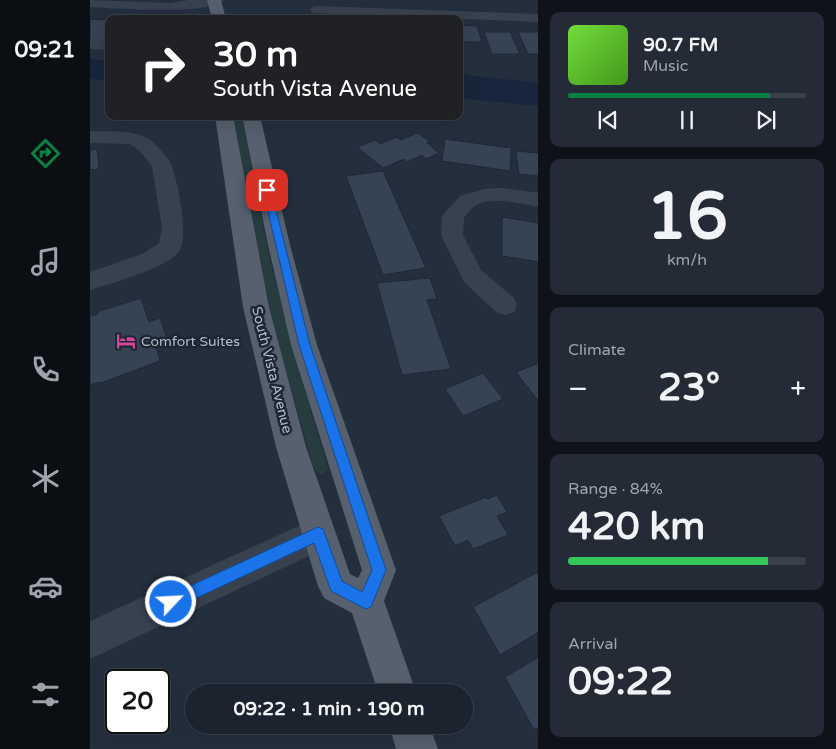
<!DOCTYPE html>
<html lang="en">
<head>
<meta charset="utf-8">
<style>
	body { margin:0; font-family:"Varela Round",sans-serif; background:#242b36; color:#f1f3f6; height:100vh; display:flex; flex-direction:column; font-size:19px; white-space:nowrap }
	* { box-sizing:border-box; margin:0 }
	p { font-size:16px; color:#a0a4aa }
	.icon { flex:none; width:28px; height:28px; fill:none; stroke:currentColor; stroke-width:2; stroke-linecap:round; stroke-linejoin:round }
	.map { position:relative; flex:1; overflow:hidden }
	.details { display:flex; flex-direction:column; gap:12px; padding:12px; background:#0f1319; width:298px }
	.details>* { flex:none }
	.top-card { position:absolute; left:15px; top:15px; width:358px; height:105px; border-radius:10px; box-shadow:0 5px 20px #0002,0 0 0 1px #39404a; background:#202124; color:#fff; overflow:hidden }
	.speed { position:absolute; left:15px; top:669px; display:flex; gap:10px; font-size:25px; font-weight:700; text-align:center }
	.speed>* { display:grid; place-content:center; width:65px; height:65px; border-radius:50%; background:#1b232e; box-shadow:0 5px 20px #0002,0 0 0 1px #39404a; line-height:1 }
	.speed .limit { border:2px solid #111; border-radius:8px; background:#fff; color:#111 }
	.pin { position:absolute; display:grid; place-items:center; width:42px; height:42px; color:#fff; margin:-21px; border-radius:10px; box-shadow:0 2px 8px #0006 }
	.me { position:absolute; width:55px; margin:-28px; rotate:65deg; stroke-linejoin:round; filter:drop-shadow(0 0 4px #0008) }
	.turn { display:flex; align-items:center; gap:18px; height:105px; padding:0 25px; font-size:22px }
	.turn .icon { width:65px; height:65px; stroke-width:2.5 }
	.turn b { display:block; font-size:35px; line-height:42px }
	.big { font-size:38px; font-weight:800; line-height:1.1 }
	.details .tile { flex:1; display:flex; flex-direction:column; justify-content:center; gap:8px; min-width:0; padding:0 18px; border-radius:10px; background:#242b36 }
	.details .dial { align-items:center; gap:0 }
	.dial b { font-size:65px; line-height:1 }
	.song { display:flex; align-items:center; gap:15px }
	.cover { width:60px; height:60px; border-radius:8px; background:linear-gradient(135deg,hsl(100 70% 55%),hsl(100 70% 35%)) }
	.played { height:5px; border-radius:2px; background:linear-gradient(90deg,#0b8043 85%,#39404a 85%) }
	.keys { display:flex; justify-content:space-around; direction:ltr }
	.heat { display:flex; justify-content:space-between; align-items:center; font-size:28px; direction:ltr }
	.charge { height:8px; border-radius:4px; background:linear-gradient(90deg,#34c759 84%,#39404a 0) }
	.trip { position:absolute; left:95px; top:684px; width:288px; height:50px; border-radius:25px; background:#1b232e; box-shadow:0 5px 20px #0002,0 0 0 1px #39404a; font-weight:800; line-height:50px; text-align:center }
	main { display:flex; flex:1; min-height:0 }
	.tab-bar { display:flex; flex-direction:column; width:90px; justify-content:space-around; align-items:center; background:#0b0e12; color:#a0a4aa }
	.tab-bar .icon { width:35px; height:35px }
	.tab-bar .current { color:#0b8043 }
	.tab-bar b { font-size:22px; color:#f1f3f6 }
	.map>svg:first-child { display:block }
</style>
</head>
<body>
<main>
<nav class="tab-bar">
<b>09:21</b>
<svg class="icon current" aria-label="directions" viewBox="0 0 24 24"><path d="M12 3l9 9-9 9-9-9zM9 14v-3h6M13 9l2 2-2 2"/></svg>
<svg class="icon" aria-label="music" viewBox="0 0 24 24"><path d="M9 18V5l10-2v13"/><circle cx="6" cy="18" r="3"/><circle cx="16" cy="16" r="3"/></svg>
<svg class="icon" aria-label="phone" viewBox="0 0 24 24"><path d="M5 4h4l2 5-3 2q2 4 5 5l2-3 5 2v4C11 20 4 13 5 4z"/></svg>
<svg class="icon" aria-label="climate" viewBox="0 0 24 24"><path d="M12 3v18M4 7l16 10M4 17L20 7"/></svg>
<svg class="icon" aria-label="car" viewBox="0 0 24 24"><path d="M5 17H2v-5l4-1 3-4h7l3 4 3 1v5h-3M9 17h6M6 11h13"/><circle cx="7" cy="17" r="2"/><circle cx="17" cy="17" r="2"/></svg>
<svg class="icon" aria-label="filters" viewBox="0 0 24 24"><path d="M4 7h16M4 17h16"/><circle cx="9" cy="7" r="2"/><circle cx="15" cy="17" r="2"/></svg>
</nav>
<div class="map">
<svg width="449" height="749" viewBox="0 0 449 749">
	<rect width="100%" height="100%" fill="#242f3e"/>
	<!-- green -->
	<path fill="#263c3f" d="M143 116H151L181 265 214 388 238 468 233 475 228 473 223 466 186 335 173 277Z"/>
	<!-- water -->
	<g fill="#17263c">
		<path d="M0 59 19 60V80L0 79Z"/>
		<path d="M369 74 448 83V106L369 98Z"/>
	</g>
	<!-- building -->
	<g fill="#364354" stroke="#1f2835">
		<path d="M0 19 19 20V43H0Z"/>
		<path d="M371 25 387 26 392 42H369V33H373Z"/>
		<path d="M394 32H420L430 54H402Z"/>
		<path d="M428 32H449V54H438Z"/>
		<path d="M328 133 340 142 337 143 349 153 336 159 332 155 317 162 314 159 293 168 267 147 285 140 290 144 307 137 310 140Z"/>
		<path d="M355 139 421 148 420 171 352 161Z"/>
		<path d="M7 149 9 169 0 170V150Z"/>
		<path d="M426 151 449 153V176L429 174Z"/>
		<path d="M293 171 336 268 293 275 256 176Z"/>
		<path d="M412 217 449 223V262L412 256Z"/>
		<path d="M340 278 347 299 337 300 361 369 312 375 287 283Z"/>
		<path d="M51 298 59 322 70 318 77 339 65 343 70 361 11 383V382L0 385V316L8 314 7 312Z"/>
		<path d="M449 363V402L426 372Z"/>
		<path d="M393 373 413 399 373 416 355 389Z"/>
		<path d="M407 495 417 512 407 516 418 535 383 549 378 540 365 546 349 516 396 497 397 499Z"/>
		<path d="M446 573 449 576V632L410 655 383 607Z"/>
		<path d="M449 657V727L444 730 415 677Z"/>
	</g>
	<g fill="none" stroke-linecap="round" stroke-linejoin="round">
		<!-- minor -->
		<g fill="#38414e" fill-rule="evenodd">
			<path d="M0 0 80 3 99 0H134C122 16 22 8 0 7Z"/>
			<path d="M227 6 449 14V22L222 13 220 10 222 7Z"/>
			<path d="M0 39 19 40V50L0 49Z"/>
			<path d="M0 131C20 132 47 128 63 142 69 148 80 159 82 166 88 183 100 240 88 253 73 269 22 283 0 290V272L52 254 69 243 72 227 62 166 49 150 40 144 0 143Z"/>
			<path d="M412 188 449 193V207C430 204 401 195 385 206 380 209 377 214 374 218L373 235 391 270 424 298 427 305 424 312 415 315 406 312 374 282 351 235 352 216 370 196 394 189Z"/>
			<path d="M228 517 240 522 245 534 240 546 0 659V621Z"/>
		</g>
		<!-- major -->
		<g fill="#56606e" fill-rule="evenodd">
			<path d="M117 0H131L136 19H122Z"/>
			<path d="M125 116H143L179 307 216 447 260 574 268 578 272 570 201 345 178 245 152 116H170L200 245 227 345 306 570 294 601 326 692H288L262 613 234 598 228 586 186 447 153 307Z"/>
			<path d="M299 725H339L348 749H306Z"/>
		</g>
	</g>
	<!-- route -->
	<path fill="#1a73e8" stroke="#114b97" d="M177 187 181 190 220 345 296 570 281 607 276 609 241 591 224 543 81 610 76 608 74 602 76 597 228 527 233 529 252 581 272 592 282 570 209 345 173 190Z"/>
	<!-- icons -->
	<defs>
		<g id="hotel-bare" transform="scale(1.5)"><path d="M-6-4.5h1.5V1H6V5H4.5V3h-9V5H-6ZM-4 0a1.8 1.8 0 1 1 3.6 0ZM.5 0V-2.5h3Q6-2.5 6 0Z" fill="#d1479c" stroke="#1d2633" stroke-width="2.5" paint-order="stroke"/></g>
	</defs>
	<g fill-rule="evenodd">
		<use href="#hotel-bare" x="36" y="341"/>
	</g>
	<g text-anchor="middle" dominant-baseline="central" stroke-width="5" stroke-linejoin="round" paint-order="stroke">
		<!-- poi labels -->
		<g font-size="14" fill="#b4bcc9" stroke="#1d2633" text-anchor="start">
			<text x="51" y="341">Comfort Suites</text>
		</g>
		<!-- street labels -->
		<g font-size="14" fill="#b4bcc9" stroke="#1d2633">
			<text transform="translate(182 370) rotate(76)">South Vista Avenue</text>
		</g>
	</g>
</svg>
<div class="speed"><div class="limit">20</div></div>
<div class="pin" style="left:177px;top:190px;background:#d93025"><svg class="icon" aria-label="arrive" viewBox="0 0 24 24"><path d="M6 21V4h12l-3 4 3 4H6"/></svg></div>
<svg class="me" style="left:81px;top:602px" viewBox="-20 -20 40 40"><circle r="17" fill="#1a73e8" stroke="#fff" stroke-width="3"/><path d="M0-11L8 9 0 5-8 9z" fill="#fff"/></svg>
<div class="trip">09:22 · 1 min · 190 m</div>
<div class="top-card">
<div class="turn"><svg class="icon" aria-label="right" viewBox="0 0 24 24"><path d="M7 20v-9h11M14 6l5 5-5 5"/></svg><div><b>30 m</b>South Vista Avenue</div></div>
</div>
</div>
<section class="details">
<div class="tile">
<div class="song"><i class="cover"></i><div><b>90.7 FM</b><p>Music</p></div></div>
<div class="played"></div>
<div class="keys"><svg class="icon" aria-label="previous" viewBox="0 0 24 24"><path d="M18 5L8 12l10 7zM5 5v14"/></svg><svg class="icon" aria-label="pause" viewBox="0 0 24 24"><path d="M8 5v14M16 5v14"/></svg><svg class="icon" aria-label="next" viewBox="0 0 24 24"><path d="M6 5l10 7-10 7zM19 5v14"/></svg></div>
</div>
<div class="tile dial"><b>16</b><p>km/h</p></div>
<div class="tile"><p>Climate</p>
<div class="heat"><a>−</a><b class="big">23°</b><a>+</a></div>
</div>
<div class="tile"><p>Range · 84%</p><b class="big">420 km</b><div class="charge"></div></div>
<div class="tile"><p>Arrival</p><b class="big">09:22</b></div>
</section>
</main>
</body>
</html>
